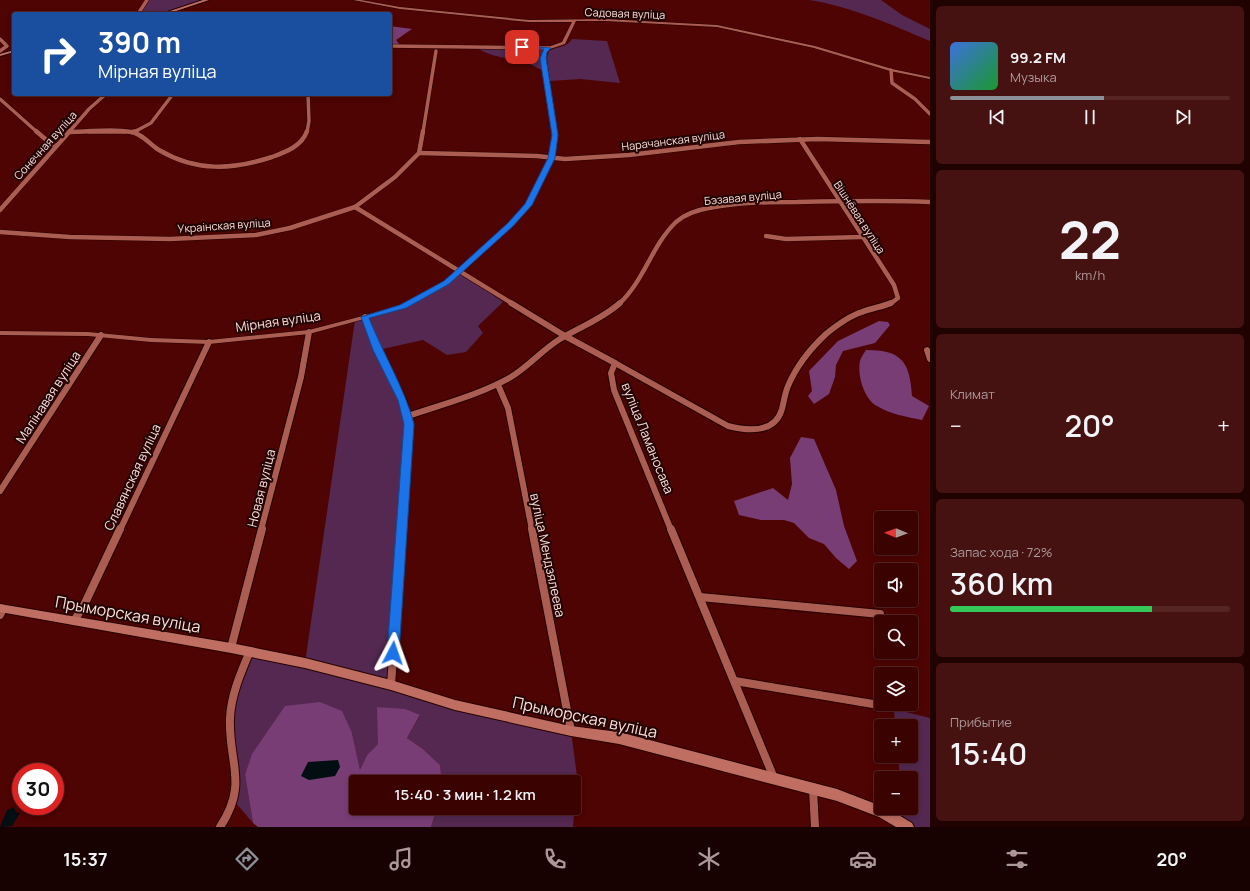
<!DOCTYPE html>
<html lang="ru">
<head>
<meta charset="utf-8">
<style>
	body { margin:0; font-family:Manrope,sans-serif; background:#451111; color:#f1f3f6; height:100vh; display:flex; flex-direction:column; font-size:15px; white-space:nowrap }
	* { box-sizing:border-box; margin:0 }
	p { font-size:13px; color:#ab9899 }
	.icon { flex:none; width:22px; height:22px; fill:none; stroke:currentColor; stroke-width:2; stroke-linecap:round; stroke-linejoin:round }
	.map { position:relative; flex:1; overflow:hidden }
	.details { display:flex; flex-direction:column; gap:6px; padding:6px; background:#200201; width:320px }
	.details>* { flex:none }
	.top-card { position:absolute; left:12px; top:12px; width:380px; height:84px; border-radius:4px; box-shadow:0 2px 6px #0003,0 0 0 1px #542524; background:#1a4fa0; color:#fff; overflow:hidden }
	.needle { width:26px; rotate:271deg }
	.fabs { position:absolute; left:874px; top:511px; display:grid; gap:8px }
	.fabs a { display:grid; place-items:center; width:44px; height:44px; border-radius:4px; background:#3a0302; box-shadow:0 2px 6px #0003,0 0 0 1px #542524; font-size:20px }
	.speed { position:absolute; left:12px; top:763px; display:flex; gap:8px; font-size:20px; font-weight:700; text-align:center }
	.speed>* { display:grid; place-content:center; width:52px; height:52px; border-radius:50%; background:#3a0302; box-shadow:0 2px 6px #0003,0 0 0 1px #542524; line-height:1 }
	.speed .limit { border:6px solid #d22; background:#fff; color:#111 }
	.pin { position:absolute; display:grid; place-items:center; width:34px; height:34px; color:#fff; margin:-17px; border-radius:8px; box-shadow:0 2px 6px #0006 }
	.me { position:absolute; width:44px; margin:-22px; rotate:4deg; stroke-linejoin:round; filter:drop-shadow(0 0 3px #0008) }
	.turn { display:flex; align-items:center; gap:14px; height:84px; padding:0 20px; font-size:18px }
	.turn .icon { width:52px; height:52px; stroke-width:2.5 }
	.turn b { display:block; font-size:28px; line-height:34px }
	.big { font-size:30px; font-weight:600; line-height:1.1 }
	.details .tile { flex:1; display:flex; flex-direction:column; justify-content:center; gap:6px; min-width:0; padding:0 14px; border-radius:6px; background:#451111 }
	.details .dial { align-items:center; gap:0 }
	.dial b { font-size:52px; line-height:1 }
	.song { display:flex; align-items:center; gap:12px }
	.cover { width:48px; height:48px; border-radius:6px; background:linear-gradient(135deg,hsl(220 70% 55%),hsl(130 70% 35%)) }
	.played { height:4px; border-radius:2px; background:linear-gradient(90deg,#8c9099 55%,#542524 55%) }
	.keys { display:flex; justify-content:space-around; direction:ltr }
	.heat { display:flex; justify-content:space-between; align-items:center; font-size:22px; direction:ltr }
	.charge { height:6px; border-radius:3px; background:linear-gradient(90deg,#34c759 72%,#542524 0) }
	.trip { position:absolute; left:349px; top:775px; width:232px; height:40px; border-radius:4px; background:#3a0302; box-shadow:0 2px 6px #0003,0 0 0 1px #542524; font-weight:600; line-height:40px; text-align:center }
	.tabs { display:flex; height:64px; justify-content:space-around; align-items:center; background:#170101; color:#ab9899 }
	.tabs .icon { width:28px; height:28px }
	.tabs .on { color:#8c9099 }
	.tabs b { font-size:18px; color:#f1f3f6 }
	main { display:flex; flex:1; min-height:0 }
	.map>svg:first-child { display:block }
</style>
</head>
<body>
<main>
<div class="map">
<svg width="930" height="827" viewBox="0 0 930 827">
	<rect width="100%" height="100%" fill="#4d0402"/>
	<!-- green -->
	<g fill="#542851">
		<path d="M147 0H207L163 14H138Z"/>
		<path d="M809 0H881L902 15 930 29V41C892 25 850 6 809 0Z"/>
		<path d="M572 39 607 41 620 83 580 79 550 81 547 58 549 51C557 46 567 48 572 39Z"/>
		<path d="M549 48 544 51V70C538 69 535 66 530 64 514 58 492 58 479 49Z"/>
		<path d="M459 271 503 302 478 326 483 333 466 352 447 355 423 340 378 350 408 416 391 684 571 731 577 776 573 827H431L437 808H574V782H442L440 765 423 749 407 738 420 716 378 707V744L367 755 360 771 352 733 245 775 253 823 235 802 230 719 250 651 305 663 355 320 403 307 447 282Z"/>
		<path d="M894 709 930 718V827H908L904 824 903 808H911V778H900L898 756H911V726H895Z"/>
	</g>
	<!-- forest -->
	<g fill="#783d75">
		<path d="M390 26 412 29 396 40 400 45 390 46Z"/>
		<path d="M879 321 888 322 890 325 875 343 843 351 836 365 835 377 829 394 814 404 808 396 812 391 809 371 838 341Z"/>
		<path d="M866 350C901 350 910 361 912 396L929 406 922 420C907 417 890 414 877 406 864 399 857 375 860 361 861 357 864 353 866 350Z"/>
		<path d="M801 437 814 439 836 490 844 526 857 561 849 569 836 558 824 544 809 538 794 523 784 520H761L739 515 734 501 773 488 788 500 792 484 790 458Z"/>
		<path d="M320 702 342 711 352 733 360 770 367 755 378 744 377 707 405 709 420 715 407 738 423 749 440 765 442 782H356V808H437L431 827H258L253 823 245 775 252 754 285 706Z"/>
	</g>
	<!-- water -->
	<g fill="#020e11">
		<path d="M338 760 340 767 335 776 309 780 301 776 308 762Z"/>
		<path d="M14 807 16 812 20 813 12 826 0 827 7 810Z"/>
	</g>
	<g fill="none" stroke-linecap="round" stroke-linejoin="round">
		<!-- minor-far3 casing -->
		<g stroke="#240201" stroke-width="4.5">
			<g id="minor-far3">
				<path d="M138 14 147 0"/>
				<path d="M0 39 7 46 0 51"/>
				<path d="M390 46 549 48"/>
				<path d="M891 70 892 83 915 99 930 114"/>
				<path d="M0 99 37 132"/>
				<path d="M69 132 89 109 106 94"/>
				<path d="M88 132H126"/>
				<path d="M134 132 151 123 173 94"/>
				<path d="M307 132 309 121 308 94"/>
				<path d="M423 132 436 51"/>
			</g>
		</g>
		<!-- minor-far2 casing -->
		<g stroke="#240201" stroke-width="5.5">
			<g id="minor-far2">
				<path d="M36 131 51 144 56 146"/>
				<path d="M70 132C90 132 112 128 131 132 143 134 149 144 159 150 196 172 232 170 272 157 286 152 302 146 307 131"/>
				<path d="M132 132 137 131"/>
				<path d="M800 139 894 285 898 298 890 304"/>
				<path d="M419 153 537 156 565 159 629 155 739 142 818 139 930 142"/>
				<path d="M355 207 513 304"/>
				<path d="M0 210 70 131"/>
				<path d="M0 232 70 237 170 239 256 235 290 228 355 207 395 177 419 153 423 131"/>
				<path d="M766 236 786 239 862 237"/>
				<path d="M619 304C644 281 652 245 676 222 685 214 697 210 709 208 738 202 768 202 797 202 841 201 886 200 930 202"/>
			</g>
		</g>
		<!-- minor-far1 casing -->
		<g stroke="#240201" stroke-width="8">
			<g id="minor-far1">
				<path d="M511 303 565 336 615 363 611 373 614 390 671 530"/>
				<path d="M365 317 377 350 403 400 409 424 402 530"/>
				<path d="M927 350 930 359"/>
				<path d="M615 363 728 426C748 431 775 434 782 409 784 401 785 393 788 386 796 367 811 348 826 334 837 325 849 316 862 312 872 308 882 307 891 303"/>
				<path d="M498 385 508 408 532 530"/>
				<path d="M408 416C443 404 479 395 511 377 529 366 542 350 560 339 580 327 602 319 620 303"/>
				<path d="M0 491 101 335"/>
				<path d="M120 530 209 342"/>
				<path d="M261 530 301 377 309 332"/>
			</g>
		</g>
		<!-- minor casing -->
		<g stroke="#240201" stroke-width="10">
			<g id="minor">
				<path d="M532 529 571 731"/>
				<path d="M671 529 774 778"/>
				<path d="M700 597 880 614"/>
				<path d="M0 615 3 609"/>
				<path d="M74 621 85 603 120 529"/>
				<path d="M231 648 262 529"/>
				<path d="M735 681 885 706"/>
				<path d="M391 685 402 529"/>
				<path d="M813 789 815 827"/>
				<path d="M220 827C249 783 228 763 230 718 231 695 241 672 250 651"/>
			</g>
		</g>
		<!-- tertiary casing -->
		<g stroke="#240201" stroke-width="1">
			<path id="tertiary" d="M353 0H361L400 7 529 20 605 19 717 25 815 46 892 69 930 77V79L890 71 814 48 717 27 605 21H576L565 44 550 49 545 54 557 135 553 158 531 205 513 226 449 283 405 308 309 334 209 344 151 342 88 336 0 335V331L88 332 151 338 209 340 309 330 401 306 445 281 509 224 526 204 549 158 553 135 541 54 548 47 562 42 572 22H529L400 9Z"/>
		</g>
		<!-- secondary casing -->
		<g stroke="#240201" stroke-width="2">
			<g id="secondary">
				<path d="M203 0H209L167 14H161Z"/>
				<path d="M14 50V52L0 56V54Z"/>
				<path d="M0 604 231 643 305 658 391 680 455 700 571 726 619 732 837 789 881 806V808H887L912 823 914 827H896L879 817 837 801 619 744 571 736 455 710 391 690 305 668 231 653 0 612Z"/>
			</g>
		</g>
		<!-- minor-far3 -->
		<use href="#minor-far3" stroke="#ab5d51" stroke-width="3.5"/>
		<!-- minor-far2 -->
		<use href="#minor-far2" stroke="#ab5d51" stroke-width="4.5"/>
		<!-- minor-far1 -->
		<use href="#minor-far1" stroke="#ab5d51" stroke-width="6"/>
		<!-- minor -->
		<use href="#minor" stroke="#ab5d51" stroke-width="8"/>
		<!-- tertiary -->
		<use href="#tertiary" fill="#ab5d51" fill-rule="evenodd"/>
		<!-- secondary -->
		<use href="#secondary" fill="#c06e61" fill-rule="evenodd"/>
	</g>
	<!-- route -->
	<path fill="#1a73e8" stroke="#114b97" d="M522 46 551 48 547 52 546 58 558 135 555 158 532 205 513 226 449 284 406 308 369 318C383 354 404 387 414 424L399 653 397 657 393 659 389 657 387 653 404 424 398 400 373 350 361 317 400 305 444 281 508 223 525 204 548 158 552 135 540 58 544 49 520 48Z"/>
	<g text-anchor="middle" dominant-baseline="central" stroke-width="4" stroke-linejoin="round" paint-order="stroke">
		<!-- far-street labels -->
		<g font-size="11" fill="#fbdfda" stroke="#210403">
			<text transform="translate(625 13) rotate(2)">Садовая вуліца</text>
			<text transform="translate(673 140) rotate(-7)">Нарачанская вуліца</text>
			<text transform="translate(45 145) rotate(-48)">Сонечная вуліца</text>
			<text transform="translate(743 197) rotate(-5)">Бэзавая вуліца</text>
			<text transform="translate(860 217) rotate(57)">Вішнёвая вуліца</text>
			<text transform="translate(224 225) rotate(-4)">Украінская вуліца</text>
		</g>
		<!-- street labels -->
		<g font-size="13" fill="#fbdfda" stroke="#210403">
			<text transform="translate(278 321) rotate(-8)">Мірная вуліца</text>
			<text transform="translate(48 397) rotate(-57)">Малінавая вуліца</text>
			<text transform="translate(648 438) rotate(68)">вуліца Ламаносава</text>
			<text transform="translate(132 477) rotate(-65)">Славянская вуліца</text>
			<text transform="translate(261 488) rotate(-76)">Новая вуліца</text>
			<text transform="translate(548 555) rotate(78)">вуліца Мендзялеева</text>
		</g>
		<!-- near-street labels -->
		<g font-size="16" fill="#fbdfda" stroke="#210403">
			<text transform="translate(128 614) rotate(10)">Прыморская вуліца</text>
			<text transform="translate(585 717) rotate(12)">Прыморская вуліца</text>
		</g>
	</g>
</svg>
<div class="fabs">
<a><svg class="needle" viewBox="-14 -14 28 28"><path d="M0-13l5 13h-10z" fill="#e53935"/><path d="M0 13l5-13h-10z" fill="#ab9899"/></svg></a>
<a><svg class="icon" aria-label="sound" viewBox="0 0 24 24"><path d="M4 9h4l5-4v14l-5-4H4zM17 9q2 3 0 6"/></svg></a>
<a><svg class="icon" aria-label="search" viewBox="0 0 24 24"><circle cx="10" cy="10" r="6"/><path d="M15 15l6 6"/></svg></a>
<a><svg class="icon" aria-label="layers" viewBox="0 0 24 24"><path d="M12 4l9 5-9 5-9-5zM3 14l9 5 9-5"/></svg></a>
<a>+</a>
<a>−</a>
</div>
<div class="speed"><div class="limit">30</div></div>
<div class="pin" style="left:522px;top:47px;background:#d93025"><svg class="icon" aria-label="arrive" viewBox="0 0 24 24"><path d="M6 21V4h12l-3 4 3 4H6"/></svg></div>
<svg class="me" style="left:393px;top:653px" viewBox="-20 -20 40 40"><path d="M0-17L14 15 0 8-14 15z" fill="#1a73e8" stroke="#fff" stroke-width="4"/></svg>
<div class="trip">15:40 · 3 мин · 1.2 km</div>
<div class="top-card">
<div class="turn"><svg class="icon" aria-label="right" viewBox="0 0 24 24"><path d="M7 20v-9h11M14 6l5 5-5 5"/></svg><div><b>390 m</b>Мірная вуліца</div></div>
</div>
</div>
<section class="details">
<div class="tile">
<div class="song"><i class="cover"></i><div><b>99.2 FM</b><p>Музыка</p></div></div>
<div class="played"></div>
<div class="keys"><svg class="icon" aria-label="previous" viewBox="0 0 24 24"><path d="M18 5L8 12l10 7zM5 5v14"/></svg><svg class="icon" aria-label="pause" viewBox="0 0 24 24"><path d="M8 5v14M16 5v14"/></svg><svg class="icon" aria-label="next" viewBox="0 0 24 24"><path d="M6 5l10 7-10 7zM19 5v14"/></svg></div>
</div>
<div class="tile dial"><b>22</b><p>km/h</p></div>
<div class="tile"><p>Климат</p>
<div class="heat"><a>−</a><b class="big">20°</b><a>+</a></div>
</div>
<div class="tile"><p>Запас хода · 72%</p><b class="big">360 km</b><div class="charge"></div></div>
<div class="tile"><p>Прибытие</p><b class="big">15:40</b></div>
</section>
</main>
<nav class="tabs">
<b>15:37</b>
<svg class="icon on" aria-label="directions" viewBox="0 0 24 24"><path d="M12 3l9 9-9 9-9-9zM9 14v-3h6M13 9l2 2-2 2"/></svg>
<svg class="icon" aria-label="music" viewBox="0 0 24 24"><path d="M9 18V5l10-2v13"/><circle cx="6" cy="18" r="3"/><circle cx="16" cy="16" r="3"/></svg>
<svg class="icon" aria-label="phone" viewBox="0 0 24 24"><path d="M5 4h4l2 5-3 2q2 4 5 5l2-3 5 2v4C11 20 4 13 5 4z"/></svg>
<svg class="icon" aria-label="climate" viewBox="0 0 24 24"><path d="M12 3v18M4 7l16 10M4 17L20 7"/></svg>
<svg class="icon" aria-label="car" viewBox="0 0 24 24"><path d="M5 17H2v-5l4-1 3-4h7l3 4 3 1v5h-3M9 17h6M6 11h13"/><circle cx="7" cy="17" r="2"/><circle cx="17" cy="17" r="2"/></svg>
<svg class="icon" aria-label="filters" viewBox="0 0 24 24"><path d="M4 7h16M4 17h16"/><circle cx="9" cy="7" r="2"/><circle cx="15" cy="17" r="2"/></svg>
<b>20°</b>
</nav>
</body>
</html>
